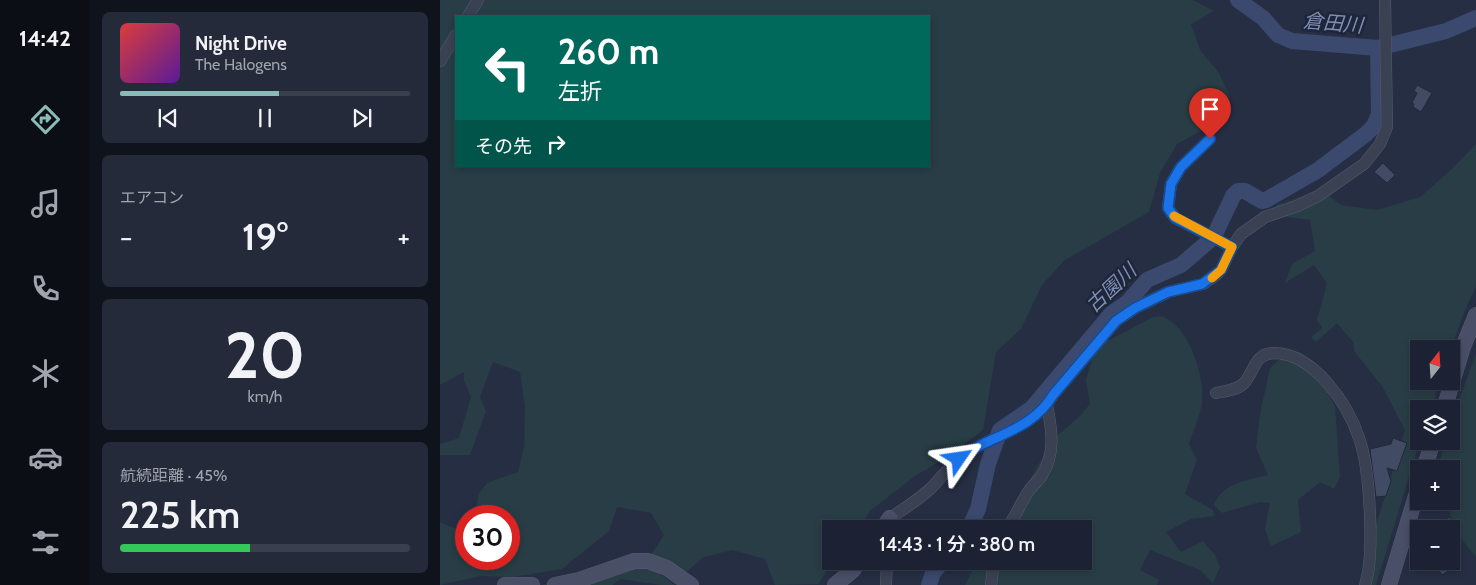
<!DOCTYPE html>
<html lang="ja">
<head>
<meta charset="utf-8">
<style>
	body { margin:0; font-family:Cabin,"Noto Sans JP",sans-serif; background:#252a3b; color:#f1f3f6; height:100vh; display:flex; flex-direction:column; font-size:19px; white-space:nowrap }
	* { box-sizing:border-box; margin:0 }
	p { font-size:16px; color:#a0a4ac }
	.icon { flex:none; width:28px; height:28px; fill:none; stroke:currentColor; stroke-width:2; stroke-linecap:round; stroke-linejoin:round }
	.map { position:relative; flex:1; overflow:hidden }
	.sheet { display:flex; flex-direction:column; gap:12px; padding:12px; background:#0f131c; width:350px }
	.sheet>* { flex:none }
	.guide { position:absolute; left:15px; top:15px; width:475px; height:152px; border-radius:0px; box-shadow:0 2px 8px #0003,0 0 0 1px #3a3f4e; background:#00695c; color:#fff; overflow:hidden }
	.needle { width:32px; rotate:17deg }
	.tools { position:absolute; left:970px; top:340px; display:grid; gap:10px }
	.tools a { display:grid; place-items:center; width:50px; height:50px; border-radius:0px; background:#1c2233; box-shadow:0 2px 8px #0003,0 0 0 1px #3a3f4e; font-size:25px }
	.speed { position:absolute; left:15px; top:505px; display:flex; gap:10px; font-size:25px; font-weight:700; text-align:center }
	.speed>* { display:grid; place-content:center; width:65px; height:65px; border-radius:50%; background:#1c2233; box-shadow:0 2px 8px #0003,0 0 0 1px #3a3f4e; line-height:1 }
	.speed .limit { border:8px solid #d22; background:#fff; color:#111 }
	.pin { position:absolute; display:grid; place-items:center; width:42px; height:42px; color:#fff; margin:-51px -21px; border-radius:50% 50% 50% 0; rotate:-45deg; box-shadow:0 0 5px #0007 }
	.pin .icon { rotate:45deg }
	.me { position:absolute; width:55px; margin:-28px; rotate:58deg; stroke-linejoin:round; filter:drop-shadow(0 0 4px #0008) }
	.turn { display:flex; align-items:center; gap:18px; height:105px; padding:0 20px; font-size:22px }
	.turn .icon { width:65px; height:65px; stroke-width:2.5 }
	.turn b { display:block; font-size:35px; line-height:42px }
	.then { display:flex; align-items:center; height:48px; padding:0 20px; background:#0003; gap:10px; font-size:19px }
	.big { font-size:38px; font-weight:600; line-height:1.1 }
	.sheet .card { flex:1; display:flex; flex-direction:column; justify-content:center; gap:8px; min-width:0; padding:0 18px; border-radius:8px; background:#252a3b }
	.sheet .dial { align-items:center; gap:0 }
	.dial b { font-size:65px; line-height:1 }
	.song { display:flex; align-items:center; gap:15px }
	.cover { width:60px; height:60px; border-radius:8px; background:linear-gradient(135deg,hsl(0 70% 55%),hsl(270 70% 35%)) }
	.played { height:5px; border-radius:2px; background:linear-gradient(90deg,#8bbbb9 55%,#3a3f4e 55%) }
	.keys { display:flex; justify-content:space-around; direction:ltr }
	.heat { display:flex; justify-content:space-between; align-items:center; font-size:28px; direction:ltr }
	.charge { height:8px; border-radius:4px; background:linear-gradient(90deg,#34c759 45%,#3a3f4e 0) }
	.trip { position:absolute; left:382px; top:520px; width:270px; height:50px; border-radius:0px; background:#1c2233; box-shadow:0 2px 8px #0003,0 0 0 1px #3a3f4e; font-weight:600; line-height:50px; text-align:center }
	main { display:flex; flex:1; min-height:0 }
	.dock { display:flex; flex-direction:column; width:90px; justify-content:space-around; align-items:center; background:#0b0e14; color:#a0a4ac }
	.dock .icon { width:35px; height:35px }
	.dock .current { color:#8bbbb9 }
	.dock b { font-size:22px; color:#f1f3f6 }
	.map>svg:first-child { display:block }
</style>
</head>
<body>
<main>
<nav class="dock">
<b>14:42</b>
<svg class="icon current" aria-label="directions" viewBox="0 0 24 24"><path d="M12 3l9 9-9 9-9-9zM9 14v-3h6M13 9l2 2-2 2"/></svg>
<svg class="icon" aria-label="music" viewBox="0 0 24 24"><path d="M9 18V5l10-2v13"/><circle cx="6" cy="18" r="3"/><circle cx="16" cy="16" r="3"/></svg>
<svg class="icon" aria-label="phone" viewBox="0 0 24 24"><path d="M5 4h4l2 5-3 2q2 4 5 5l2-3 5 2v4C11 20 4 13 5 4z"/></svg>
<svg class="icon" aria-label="climate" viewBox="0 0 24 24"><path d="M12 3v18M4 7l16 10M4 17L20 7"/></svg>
<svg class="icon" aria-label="car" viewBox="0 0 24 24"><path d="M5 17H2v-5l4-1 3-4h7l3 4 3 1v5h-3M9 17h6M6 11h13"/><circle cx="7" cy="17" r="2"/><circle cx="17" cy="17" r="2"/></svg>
<svg class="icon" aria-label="filters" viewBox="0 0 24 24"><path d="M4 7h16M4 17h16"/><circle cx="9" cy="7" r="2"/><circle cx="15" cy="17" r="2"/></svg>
</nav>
<section class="sheet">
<div class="card">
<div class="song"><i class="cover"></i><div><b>Night Drive</b><p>The Halogens</p></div></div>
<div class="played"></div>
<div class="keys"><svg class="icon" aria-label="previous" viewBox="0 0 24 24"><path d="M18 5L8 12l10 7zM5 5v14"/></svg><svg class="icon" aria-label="pause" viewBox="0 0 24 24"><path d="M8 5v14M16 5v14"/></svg><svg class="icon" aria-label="next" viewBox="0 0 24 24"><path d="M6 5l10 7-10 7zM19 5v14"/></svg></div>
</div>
<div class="card"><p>エアコン</p>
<div class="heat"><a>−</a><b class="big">19°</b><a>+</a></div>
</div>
<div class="card dial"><b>20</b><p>km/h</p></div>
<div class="card"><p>航続距離 · 45%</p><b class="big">225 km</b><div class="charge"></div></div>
</section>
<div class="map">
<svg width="1036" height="585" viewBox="0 0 1036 585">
	<rect width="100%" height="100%" fill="#262e44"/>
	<!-- green -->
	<g fill="#283d45" fill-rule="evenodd">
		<path d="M0 0H753L774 11 751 24 760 50 779 73 790 97 766 128 737 144 720 173 709 212 625 260 602 285 581 329 556 352 543 430 507 457 475 476 430 511 417 529H391V561H394L378 584 335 585 325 559 292 550 264 557 246 572 211 555 224 535 211 513 177 507 169 531 122 569 74 577 41 576 0 585V522L14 528H26V559H69V516H34L39 493 47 483 78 472 84 447 85 406 80 372 53 362 40 397 46 411 30 455H0V444L19 438 31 397 24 381V372L0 385ZM16 16H489V166H16Z"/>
		<path d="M1036 144V286L1023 315 1011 349H979V381H1000L991 409H979V441H980L936 585H928L929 549 965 430 942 386 914 351 913 342 897 323 876 342 871 337 882 328 877 320 887 283 874 265 845 283 852 264 875 251 870 220 839 216 836 205 881 190 901 205 937 210 980 197 1012 169Z"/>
		<path d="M713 317C716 317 721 316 724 317 750 328 765 377 762 403 760 416 753 431 749 444L757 460 745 494 773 510 774 516 751 519 726 532 741 552 763 541 775 555 780 567 773 583 760 570 710 550 700 570 719 580 717 585H525L537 561H644V529H559L577 502 613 439 639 417 650 404 646 380 656 347Z"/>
		<path d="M849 351 860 352 873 361 879 379 895 406 900 477 894 489 880 482 858 500 861 532 831 546 825 529 830 503 820 502 782 513 774 505C781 483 809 480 828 475L816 448 820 414 830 368Z"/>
		<path d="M1036 353V557L1014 530 1007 501H1011V469H997L1006 441H1011V423Z"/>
		<path d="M197 566 217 572 235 585H221L181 579 172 585H102Z"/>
	</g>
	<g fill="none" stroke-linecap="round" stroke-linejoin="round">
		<!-- river -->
		<g stroke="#3a496d" stroke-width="16">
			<path d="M798 0 823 18 838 35 852 41 938 48 1006 31 1036 18"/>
			<path d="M529 529 538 509 548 464 560 430 592 408 672 313 688 302 707 280 741 265 769 241 776 232 793 196 798 191H805L822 201 826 200 878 170 926 134 934 126 939 114 938 48"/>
			<path d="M489 585 493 573 503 561"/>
		</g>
	</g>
	<!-- building -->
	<g fill="#424b64" stroke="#21283b">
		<path d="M977 85 992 93 981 112 973 107 974 104 972 103 977 93 974 91Z"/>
		<path d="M943 163 955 175 947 183 934 172Z"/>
		<path d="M953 438 967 443 957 471 947 468 951 481 946 496 936 497 930 449 951 444Z"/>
		<path d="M1010 517 1021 535 1015 539 1011 533V529H1006L1002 522Z"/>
		<path d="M993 561H1011L1015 566 1002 575Z"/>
	</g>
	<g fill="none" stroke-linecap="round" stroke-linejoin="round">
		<!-- street casing -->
		<g stroke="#555c6e" stroke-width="12">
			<g id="street">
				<path d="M28 16 38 0"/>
				<path d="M0 61 16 35"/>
				<path d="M770 139 741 167 731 184 728 208 735 218 792 247"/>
				<path d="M776 393C785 391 798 390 804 383 815 371 814 353 835 353 874 354 908 404 919 438 930 468 935 555 925 585"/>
				<path d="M449 525 450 518C464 509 478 500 490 489 500 479 509 467 520 458 551 434 590 432 613 395L676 321 695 308 728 292 763 284 776 275 781 270 792 247 801 234 825 217 857 206 878 196 924 164 940 144 947 127 945 0"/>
				<path d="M566 529C576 517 580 504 588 492 592 486 597 482 601 477 616 454 612 430 607 405"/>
				<path d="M446 585 447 561"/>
				<path d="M551 585 554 561"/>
			</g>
		</g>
		<!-- secondary casing -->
		<g stroke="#555c6e" stroke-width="16">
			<g id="secondary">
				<path d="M1004 409 1023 347 1036 315"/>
				<path d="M984 469 993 441"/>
				<path d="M442 529 450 518"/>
				<path d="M65 585H92"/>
				<path d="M115 585 139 580 194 561H208L227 568 251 585"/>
				<path d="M395 585 413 570 418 561"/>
				<path d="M949 585 979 486"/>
			</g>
		</g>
		<!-- street -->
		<use href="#street" stroke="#3a4153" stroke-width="11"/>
		<!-- secondary -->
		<use href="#secondary" stroke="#484f67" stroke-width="15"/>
	</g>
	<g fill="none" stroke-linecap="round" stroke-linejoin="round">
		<!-- route casing -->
		<g stroke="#114b97" stroke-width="12">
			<path id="route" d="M519 459C527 454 535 448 543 444 570 431 597 422 613 395L676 321 695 308 728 292 762 284 781 270 792 247 735 218 728 208 731 184 741 167 770 139"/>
		</g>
		<!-- route -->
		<use href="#route" stroke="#1a73e8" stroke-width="9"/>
		<!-- slow -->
		<path stroke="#f59e0b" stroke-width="9" d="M734 216 792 247 781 270 772 278"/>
	</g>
	<g text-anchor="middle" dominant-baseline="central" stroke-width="5" stroke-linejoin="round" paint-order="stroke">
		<!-- water labels -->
		<g font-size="20" font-style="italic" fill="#7d8eb5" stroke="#1f2639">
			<text transform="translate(893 23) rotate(5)">倉田川</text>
			<text transform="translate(671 288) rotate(-43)">古園川</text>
		</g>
	</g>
</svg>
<div class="tools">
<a><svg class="needle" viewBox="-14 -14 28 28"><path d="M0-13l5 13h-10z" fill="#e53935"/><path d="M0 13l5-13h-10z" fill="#a0a4ac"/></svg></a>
<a><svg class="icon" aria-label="layers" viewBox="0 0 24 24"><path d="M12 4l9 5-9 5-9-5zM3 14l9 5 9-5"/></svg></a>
<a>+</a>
<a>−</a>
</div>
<div class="speed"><div class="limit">30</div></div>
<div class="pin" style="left:770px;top:139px;background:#d93025"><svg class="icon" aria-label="arrive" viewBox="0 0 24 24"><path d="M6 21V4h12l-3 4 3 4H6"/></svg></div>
<svg class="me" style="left:519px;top:459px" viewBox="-20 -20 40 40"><path d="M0-17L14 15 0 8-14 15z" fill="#1a73e8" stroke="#fff" stroke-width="4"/></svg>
<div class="trip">14:43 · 1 分 · 380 m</div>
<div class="guide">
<div class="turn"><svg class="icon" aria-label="left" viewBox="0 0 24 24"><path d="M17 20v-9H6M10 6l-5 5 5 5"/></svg><div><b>260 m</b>左折</div></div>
<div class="then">その先<svg class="icon" aria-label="right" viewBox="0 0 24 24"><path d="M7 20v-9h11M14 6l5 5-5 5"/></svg></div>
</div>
</div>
</main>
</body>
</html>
